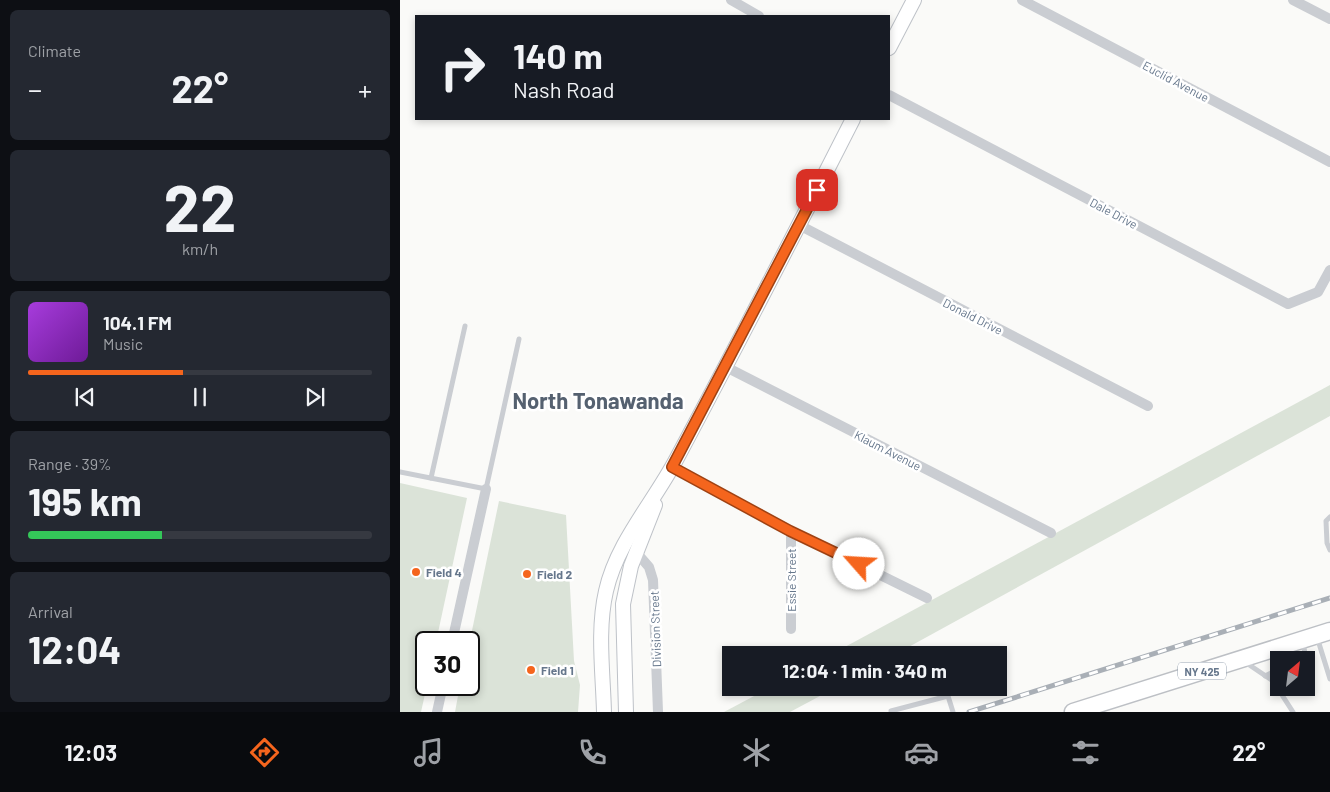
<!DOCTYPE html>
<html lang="en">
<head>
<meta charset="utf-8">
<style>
	body { margin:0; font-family:Barlow,sans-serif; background:#242831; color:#f1f3f6; height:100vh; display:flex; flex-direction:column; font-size:19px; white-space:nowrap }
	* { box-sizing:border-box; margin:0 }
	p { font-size:16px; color:#9ea1a6 }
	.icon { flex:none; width:28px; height:28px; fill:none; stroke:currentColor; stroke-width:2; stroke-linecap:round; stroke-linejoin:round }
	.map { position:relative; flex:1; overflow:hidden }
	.drawer { display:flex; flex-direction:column; gap:10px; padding:10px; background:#0d0f14; width:400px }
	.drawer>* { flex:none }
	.guide { position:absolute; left:15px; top:15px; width:475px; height:105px; border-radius:0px; box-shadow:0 2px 8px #0003; background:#171b24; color:#f1f3f6; overflow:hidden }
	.needle { width:32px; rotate:28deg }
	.tools { position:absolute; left:870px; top:651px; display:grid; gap:10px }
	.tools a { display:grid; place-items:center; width:45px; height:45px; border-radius:0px; background:#171b24; box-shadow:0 2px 8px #0003; font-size:25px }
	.speed { position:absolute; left:15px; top:631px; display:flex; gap:10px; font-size:25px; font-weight:700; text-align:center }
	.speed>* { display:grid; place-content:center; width:65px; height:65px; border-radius:50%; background:#171b24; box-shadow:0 2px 8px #0003; line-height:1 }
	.speed .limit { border:2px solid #111; border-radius:8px; background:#fff; color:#111 }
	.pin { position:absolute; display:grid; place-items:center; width:42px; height:42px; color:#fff; margin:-21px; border-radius:10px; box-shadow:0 2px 8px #0006 }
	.me { position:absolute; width:55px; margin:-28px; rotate:296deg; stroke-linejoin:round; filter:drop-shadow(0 0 4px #0008) }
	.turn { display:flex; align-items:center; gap:18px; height:105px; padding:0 15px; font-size:22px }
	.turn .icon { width:65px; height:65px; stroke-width:2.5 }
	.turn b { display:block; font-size:35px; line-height:42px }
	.big { font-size:38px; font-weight:700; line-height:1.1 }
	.drawer .widget { flex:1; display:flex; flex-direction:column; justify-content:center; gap:8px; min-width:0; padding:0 18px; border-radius:8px; background:#242831 }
	.drawer .dial { align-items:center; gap:0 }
	.dial b { font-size:65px; line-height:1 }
	.song { display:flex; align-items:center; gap:15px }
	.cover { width:60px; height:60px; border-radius:8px; background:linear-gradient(135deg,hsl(280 70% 55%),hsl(280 70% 35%)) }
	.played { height:5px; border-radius:2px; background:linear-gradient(90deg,#f5651d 45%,#363941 45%) }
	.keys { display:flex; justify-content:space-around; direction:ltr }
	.heat { display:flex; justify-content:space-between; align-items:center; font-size:28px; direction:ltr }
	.charge { height:8px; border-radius:4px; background:linear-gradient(90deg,#34c759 39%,#363941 0) }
	.trip { position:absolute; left:322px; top:646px; width:285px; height:50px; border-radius:0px; background:#171b24; box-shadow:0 2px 8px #0003; font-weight:700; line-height:50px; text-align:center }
	.dock { display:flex; height:80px; justify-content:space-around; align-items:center; background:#090b0e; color:#9ea1a6 }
	.dock .icon { width:35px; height:35px }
	.dock .on { color:#f5651d }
	.dock b { font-size:22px; color:#f1f3f6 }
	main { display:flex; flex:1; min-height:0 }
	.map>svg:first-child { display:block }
</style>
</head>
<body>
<main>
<section class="drawer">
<div class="widget"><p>Climate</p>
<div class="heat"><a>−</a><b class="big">22°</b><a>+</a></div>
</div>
<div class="widget dial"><b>22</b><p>km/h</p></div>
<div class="widget">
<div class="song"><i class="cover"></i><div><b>104.1 FM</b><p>Music</p></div></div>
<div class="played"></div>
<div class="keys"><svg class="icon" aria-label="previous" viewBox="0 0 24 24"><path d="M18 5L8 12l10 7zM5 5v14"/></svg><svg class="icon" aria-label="pause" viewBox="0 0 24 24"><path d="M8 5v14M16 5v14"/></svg><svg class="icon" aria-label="next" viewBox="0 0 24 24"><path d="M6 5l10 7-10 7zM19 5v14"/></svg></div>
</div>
<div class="widget"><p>Range · 39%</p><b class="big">195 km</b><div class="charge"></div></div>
<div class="widget"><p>Arrival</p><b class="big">12:04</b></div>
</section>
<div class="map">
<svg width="930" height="712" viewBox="0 0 930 712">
	<rect width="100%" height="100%" fill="#fafaf8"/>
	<!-- green -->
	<g fill="#dbe3d8">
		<path d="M930 385V416L494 655H430Z"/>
		<path d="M0 483 67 498 36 642H26L27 685 21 712H0Z"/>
		<path d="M99 501 166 515 174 661 180 685 178 712H55L60 685H69V645Z"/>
		<path d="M369 688H435L390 712H324Z"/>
	</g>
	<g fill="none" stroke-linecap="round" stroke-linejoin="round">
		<!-- secondary casing -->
		<g stroke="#bec2c8" stroke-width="16">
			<g id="secondary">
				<path d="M489 48 514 0"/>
				<path d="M204 712C203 673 197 630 206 591 217 542 254 502 277 458 337 346 395 233 453 119"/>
				<path d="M226 712 223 604 231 566 255 505"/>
			</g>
		</g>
		<!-- primary casing -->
		<g stroke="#bdc0c5" stroke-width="19">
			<path id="primary" d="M673 712 930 631"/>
		</g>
		<!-- lane -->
		<g stroke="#cacdd2" stroke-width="5">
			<path d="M0 472 86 489 119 339"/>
			<path d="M31 478 65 326"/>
			<path d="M930 517 926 521 927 543 930 550"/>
			<path d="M917 637 930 679"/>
			<path d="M903 642 906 660"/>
			<path d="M845 662 873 681 893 712"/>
			<path d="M865 676 879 669"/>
			<path d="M491 711 548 696 553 712"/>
		</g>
		<!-- street -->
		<g stroke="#cacdd2" stroke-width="10">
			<path d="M331 0 359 16"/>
			<path d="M622 0 930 162"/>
			<path d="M893 0 930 19"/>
			<path d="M489 95 888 304 918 292 930 270"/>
			<path d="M399 225 748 406"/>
			<path d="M326 367 651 533"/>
			<path d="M272 467 391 531 527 598"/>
			<path d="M391 531V629"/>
			<path d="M236 552 249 567 253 580 258 712"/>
			<path d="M52 642 86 489"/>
			<path d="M37 712 43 685"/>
		</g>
		<!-- secondary -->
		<use href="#secondary" stroke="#fff" stroke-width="14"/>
		<!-- primary -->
		<use href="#primary" stroke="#fff" stroke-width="16"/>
		<!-- rail casing -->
		<g stroke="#a9afb6" stroke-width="5">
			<path id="rail" d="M569 712 930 598"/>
		</g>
		<!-- rail -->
		<use href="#rail" stroke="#fff" stroke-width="3" stroke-dasharray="9" stroke-linecap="butt"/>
	</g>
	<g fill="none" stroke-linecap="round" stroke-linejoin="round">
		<!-- route casing -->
		<g stroke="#9f4213" stroke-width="12">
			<path id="route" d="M417 190 272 467 390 531 459 564"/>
		</g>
		<!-- route -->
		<use href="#route" stroke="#f5651d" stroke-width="9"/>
	</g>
	<!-- markers -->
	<g fill="#f5651d" stroke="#fff" stroke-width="2">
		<circle cx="16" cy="572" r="5"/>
		<circle cx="127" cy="574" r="5"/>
		<circle cx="131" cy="670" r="5"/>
	</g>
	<g text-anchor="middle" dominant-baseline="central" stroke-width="5" stroke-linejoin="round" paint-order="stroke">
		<!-- shield labels -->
		<rect fill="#fff" stroke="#94a0ae" stroke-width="1" x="778" y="662.5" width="48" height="17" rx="4"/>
		<g font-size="11" font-weight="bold" fill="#66778c">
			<text x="802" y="671">NY 425</text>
		</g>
		<!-- street labels -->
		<g font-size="12" fill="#66778c" stroke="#fff">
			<text transform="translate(776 81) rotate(28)">Euclid Avenue</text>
			<text transform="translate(714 213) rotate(28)">Dale Drive</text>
			<text transform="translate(573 316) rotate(27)">Donald Drive</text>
			<text transform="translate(488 450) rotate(27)">Klaum Avenue</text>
			<text transform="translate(391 580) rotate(-90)">Essie Street</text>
			<text transform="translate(255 629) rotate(-92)">Division Street</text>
		</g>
		<!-- poi labels -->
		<g font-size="12" font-weight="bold" fill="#66778c" stroke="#fff" text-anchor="start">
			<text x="26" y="572">Field 4</text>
			<text x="137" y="574">Field 2</text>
			<text x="141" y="670">Field 1</text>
		</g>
		<!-- town labels -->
		<g font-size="22" font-weight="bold" fill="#556170" stroke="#fff">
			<text x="198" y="400">North Tonawanda</text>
		</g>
	</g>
</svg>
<div class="tools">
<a><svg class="needle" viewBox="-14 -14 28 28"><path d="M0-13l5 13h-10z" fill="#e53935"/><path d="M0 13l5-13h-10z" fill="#9ea1a6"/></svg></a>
</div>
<div class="speed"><div class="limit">30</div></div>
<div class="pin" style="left:417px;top:190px;background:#d93025"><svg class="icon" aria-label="arrive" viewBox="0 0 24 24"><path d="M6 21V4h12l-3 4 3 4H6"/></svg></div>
<svg class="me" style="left:459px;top:564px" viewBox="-20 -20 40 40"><circle r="19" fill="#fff"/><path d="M0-13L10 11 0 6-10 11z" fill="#f5651d"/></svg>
<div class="trip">12:04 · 1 min · 340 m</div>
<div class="guide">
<div class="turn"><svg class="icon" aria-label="right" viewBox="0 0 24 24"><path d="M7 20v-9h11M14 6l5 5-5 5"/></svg><div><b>140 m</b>Nash Road</div></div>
</div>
</div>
</main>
<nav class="dock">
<b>12:03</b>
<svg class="icon on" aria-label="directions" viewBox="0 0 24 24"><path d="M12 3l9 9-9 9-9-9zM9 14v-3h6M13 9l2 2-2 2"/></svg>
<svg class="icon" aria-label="music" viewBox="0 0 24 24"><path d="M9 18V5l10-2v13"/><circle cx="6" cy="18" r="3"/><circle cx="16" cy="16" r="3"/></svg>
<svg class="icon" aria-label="phone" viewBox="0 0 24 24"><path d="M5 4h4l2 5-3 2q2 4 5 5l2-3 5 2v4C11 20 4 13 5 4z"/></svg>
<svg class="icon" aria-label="climate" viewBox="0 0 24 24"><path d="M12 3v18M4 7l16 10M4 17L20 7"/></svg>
<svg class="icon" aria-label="car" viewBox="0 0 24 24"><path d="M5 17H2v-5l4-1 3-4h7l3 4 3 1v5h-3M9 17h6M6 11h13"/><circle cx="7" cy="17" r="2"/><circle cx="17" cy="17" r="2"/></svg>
<svg class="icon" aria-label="filters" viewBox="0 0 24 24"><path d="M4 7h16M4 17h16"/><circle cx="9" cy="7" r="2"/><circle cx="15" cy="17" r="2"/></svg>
<b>22°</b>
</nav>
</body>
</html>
